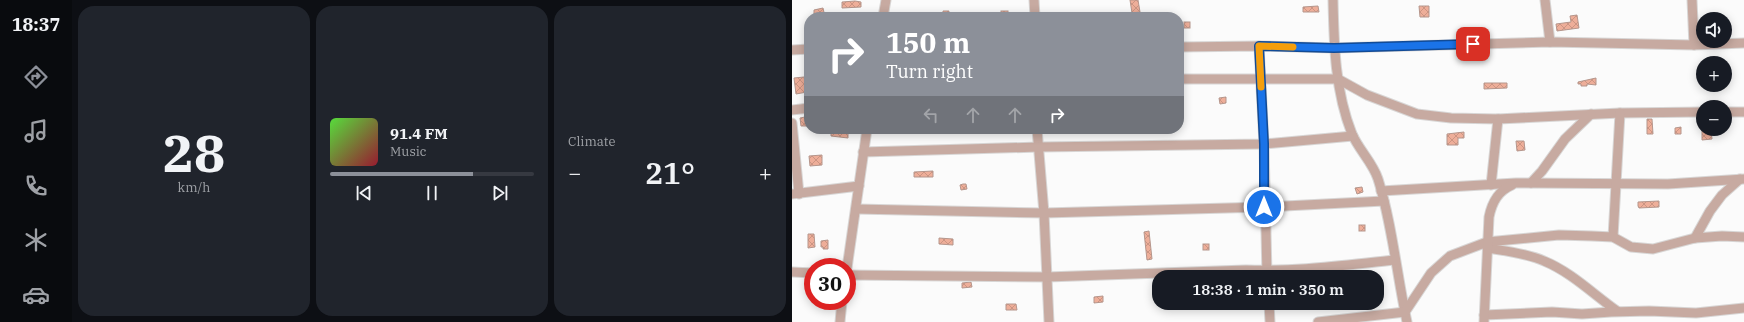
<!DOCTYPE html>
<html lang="en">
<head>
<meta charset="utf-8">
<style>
	body { margin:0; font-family:"IBM Plex Serif",serif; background:#20242c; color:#f1f3f6; height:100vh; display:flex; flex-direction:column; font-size:15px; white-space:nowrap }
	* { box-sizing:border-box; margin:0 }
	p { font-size:13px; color:#9ea1a6 }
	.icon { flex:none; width:22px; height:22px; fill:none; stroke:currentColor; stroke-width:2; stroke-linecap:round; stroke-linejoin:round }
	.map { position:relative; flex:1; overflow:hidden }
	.details { display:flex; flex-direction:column; gap:6px; padding:6px; background:#0d0f14; width:720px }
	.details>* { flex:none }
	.hud { position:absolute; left:12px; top:12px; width:380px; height:122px; border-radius:16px; box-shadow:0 2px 10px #0003; background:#8c9099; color:#fff; overflow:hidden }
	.tools { position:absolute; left:904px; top:12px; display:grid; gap:8px }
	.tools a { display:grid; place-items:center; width:36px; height:36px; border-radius:50%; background:#171b24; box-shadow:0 2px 10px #0003; font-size:20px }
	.speed { position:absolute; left:12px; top:258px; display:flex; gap:8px; font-size:20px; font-weight:700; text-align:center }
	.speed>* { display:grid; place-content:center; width:52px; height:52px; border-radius:50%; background:#171b24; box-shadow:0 2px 10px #0003; line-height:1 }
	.speed .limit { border:6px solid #d22; background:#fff; color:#111 }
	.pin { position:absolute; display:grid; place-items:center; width:34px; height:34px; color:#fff; margin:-17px; border-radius:8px; box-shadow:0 2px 6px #0006 }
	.me { position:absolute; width:44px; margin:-22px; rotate:0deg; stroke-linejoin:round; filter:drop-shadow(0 0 3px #0008) }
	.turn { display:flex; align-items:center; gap:14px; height:84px; padding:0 16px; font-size:18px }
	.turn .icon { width:52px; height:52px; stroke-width:2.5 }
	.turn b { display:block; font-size:28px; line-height:34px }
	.lanes { display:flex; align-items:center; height:38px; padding:0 16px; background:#0003; justify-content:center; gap:20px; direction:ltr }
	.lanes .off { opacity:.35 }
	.big { font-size:30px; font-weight:600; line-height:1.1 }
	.details .tile { flex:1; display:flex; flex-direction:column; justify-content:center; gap:6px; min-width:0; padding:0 14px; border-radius:16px; background:#20242c }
	.details .dial { align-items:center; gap:0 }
	.dial b { font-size:52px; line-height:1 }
	.song { display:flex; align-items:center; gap:12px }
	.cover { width:48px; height:48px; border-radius:6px; background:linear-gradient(135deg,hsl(110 70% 55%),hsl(350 70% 35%)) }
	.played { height:4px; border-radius:2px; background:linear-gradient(90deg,#8c9099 70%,#363941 70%) }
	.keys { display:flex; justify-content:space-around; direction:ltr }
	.heat { display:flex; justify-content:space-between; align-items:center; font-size:22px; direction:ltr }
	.details .tiles { flex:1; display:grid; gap:6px; grid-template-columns:repeat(3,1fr) }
	.trip { position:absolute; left:360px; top:270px; width:232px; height:40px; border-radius:16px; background:#171b24; box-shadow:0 2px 10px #0003; font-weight:600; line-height:40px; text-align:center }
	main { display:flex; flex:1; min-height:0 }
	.tabs { display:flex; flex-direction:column; width:72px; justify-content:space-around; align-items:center; background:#090b0e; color:#9ea1a6 }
	.tabs .icon { width:28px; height:28px }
	.tabs .current { color:#8c9099 }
	.tabs b { font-size:18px; color:#f1f3f6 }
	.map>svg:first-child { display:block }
</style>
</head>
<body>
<main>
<nav class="tabs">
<b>18:37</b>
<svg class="icon current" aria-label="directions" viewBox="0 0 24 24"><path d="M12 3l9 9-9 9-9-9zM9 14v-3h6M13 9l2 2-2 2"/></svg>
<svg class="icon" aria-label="music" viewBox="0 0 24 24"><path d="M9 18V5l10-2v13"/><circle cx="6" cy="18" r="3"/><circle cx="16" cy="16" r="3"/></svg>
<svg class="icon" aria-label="phone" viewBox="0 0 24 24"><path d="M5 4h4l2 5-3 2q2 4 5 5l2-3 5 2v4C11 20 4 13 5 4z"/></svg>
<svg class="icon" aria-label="climate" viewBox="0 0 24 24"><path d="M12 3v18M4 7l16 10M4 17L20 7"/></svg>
<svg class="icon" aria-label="car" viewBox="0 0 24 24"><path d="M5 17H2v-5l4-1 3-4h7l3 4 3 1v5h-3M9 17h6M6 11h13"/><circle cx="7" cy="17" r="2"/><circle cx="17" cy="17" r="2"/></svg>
</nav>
<section class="details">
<div class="tiles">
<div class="tile dial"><b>28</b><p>km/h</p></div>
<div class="tile">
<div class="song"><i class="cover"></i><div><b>91.4 FM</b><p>Music</p></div></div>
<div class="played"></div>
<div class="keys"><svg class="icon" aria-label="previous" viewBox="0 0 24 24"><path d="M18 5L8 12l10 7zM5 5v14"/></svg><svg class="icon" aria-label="pause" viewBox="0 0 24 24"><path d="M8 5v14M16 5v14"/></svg><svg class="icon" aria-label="next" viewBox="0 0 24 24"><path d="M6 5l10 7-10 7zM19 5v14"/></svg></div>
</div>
<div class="tile"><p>Climate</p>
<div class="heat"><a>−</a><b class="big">21°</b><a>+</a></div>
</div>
</div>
</section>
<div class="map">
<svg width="952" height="322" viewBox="0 0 952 322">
	<defs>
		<pattern id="building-cross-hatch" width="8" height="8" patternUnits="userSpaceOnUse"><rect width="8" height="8" fill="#eeae99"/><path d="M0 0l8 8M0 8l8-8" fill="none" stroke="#cc9583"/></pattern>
	</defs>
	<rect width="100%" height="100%" fill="#fbfbfb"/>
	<!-- building -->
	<g fill="url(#building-cross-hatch)" stroke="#b5968c">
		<path d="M338 0H346L348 12 340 13Z"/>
		<path d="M63 1 69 2V7L50 8V2Z"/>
		<path d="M526 6 527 12H511V7Z"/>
		<path d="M627 6H637V17H628Z"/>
		<path d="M31 8 33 17H22V10Z"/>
		<path d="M151 11H157L156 17H151Z"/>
		<rect x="209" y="11" width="7" height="6"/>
		<path d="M785 15 787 28 765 31 764 24 779 22 778 16Z"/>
		<rect x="392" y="22" width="6" height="6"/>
		<path d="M12 77 15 92 4 94 2 78Z"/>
		<path d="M804 78V85L795 84V86H789V84H786V82Z"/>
		<path d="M692 83H715V88L692 89Z"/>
		<path d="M434 97V103L428 104 427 98Z"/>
		<path d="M13 117 15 126H9L8 118Z"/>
		<path d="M855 119H860L861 134H855Z"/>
		<path d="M889 127V134H883V128Z"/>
		<path d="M39 129H56V138L39 136Z"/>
		<path d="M910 129H919L920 139 910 140Z"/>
		<path d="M672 132V138H666V145H655V134Z"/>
		<path d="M724 141H732L733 150 725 151Z"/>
		<path d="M30 155V165L18 166 17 156Z"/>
		<path d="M141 171V177H122V172Z"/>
		<path d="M171 184H174L175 189 169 190 168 185Z"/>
		<path d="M570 187 571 192 565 194 563 188Z"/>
		<path d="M867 201V207L847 208 846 206V202Z"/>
		<rect x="567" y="225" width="6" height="6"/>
		<path d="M357 231 360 259 355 260 352 232Z"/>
		<path d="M16 234H22L23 247 16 248Z"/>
		<path d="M147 238 161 239V245L147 244Z"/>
		<path d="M36 240V249H31V247H29V241Z"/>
		<rect x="411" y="244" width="6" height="6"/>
		<path d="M179 282 180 287 170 288V283Z"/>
		<path d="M311 296V302L302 303V297Z"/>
		<path d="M214 304H224L225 310H214Z"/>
	</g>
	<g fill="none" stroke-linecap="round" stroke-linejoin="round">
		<!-- minor casing -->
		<g stroke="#d8d6d5" stroke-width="11">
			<g id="minor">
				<path d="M242 0 243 17"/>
				<path d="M541 0C542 46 543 91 560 134 567 150 581 163 586 179 600 223 605 276 615 322"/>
				<path d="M753 0 758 42"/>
				<path d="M900 0 902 45"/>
				<path d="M91 17 94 0"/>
				<path d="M467 46 472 144 475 276"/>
				<path d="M387 47 467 46 542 48 758 42 902 45 952 43"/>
				<path d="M0 50 17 49"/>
				<path d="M387 79H546L575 95 625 114 659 118 706 119 828 113 911 112"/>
				<path d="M0 110 17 108"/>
				<path d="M933 112H952"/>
				<path d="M0 123 7 194"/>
				<path d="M245 129 252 213 257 322"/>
				<path d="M71 152 247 147 472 144 561 136"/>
				<path d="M739 183 750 171 773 139 799 114"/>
				<path d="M699 185 706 119"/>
				<path d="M589 191 724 183 876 184 952 179"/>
				<path d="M0 194 67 186"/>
				<path d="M64 209 252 213 472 207 592 201"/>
				<path d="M821 237 828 113"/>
				<path d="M903 238 918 211 930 195 948 179"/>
				<path d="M695 248C713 251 734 253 752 261 779 272 801 294 825 311"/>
				<path d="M55 268 75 129"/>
				<path d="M0 272 21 273"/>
				<path d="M55 275 255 277 454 270C504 272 553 265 603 260"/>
				<path d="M477 303 478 322"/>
				<path d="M692 315 760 312 790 314 819 312 857 311 904 313 952 308"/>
				<path d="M48 322 50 301"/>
				<path d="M526 322 613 312 639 273 658 256 695 242 767 235 800 236 821 237 839 247 861 249 903 238 930 236 952 237"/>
				<path d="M692 322 697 217C700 202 706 191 720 185"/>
			</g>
		</g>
		<!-- minor -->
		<use href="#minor" stroke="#c7aaa1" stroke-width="9"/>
	</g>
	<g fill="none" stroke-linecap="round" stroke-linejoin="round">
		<!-- route casing -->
		<g stroke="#114b97" stroke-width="10">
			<path id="route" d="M472 207V144L467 46 542 48 681 44"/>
		</g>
		<!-- route -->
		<use href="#route" stroke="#1a73e8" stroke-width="7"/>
		<!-- slow -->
		<path stroke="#f59e0b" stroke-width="7" d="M469 87 467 46 501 47"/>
	</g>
</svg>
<div class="tools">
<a><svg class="icon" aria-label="sound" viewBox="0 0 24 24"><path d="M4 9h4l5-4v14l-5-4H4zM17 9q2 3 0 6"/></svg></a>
<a>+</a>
<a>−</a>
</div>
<div class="speed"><div class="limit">30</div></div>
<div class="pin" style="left:681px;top:44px;background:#d93025"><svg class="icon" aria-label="arrive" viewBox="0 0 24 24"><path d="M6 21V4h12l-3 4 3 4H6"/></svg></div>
<svg class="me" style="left:472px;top:207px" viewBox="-20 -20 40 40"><circle r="17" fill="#1a73e8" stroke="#fff" stroke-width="3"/><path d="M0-11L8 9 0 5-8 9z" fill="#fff"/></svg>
<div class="trip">18:38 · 1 min · 350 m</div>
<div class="hud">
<div class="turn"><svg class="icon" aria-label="right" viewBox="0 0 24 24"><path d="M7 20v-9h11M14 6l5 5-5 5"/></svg><div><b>150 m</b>Turn right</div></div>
<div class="lanes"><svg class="icon off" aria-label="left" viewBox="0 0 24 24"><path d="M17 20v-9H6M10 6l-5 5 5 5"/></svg><svg class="icon off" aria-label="ahead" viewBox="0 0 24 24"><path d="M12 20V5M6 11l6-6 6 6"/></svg><svg class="icon off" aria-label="ahead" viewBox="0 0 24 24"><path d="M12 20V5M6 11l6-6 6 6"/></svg><svg class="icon" aria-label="right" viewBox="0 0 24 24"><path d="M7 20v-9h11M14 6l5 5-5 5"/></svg></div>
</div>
</div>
</main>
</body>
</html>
